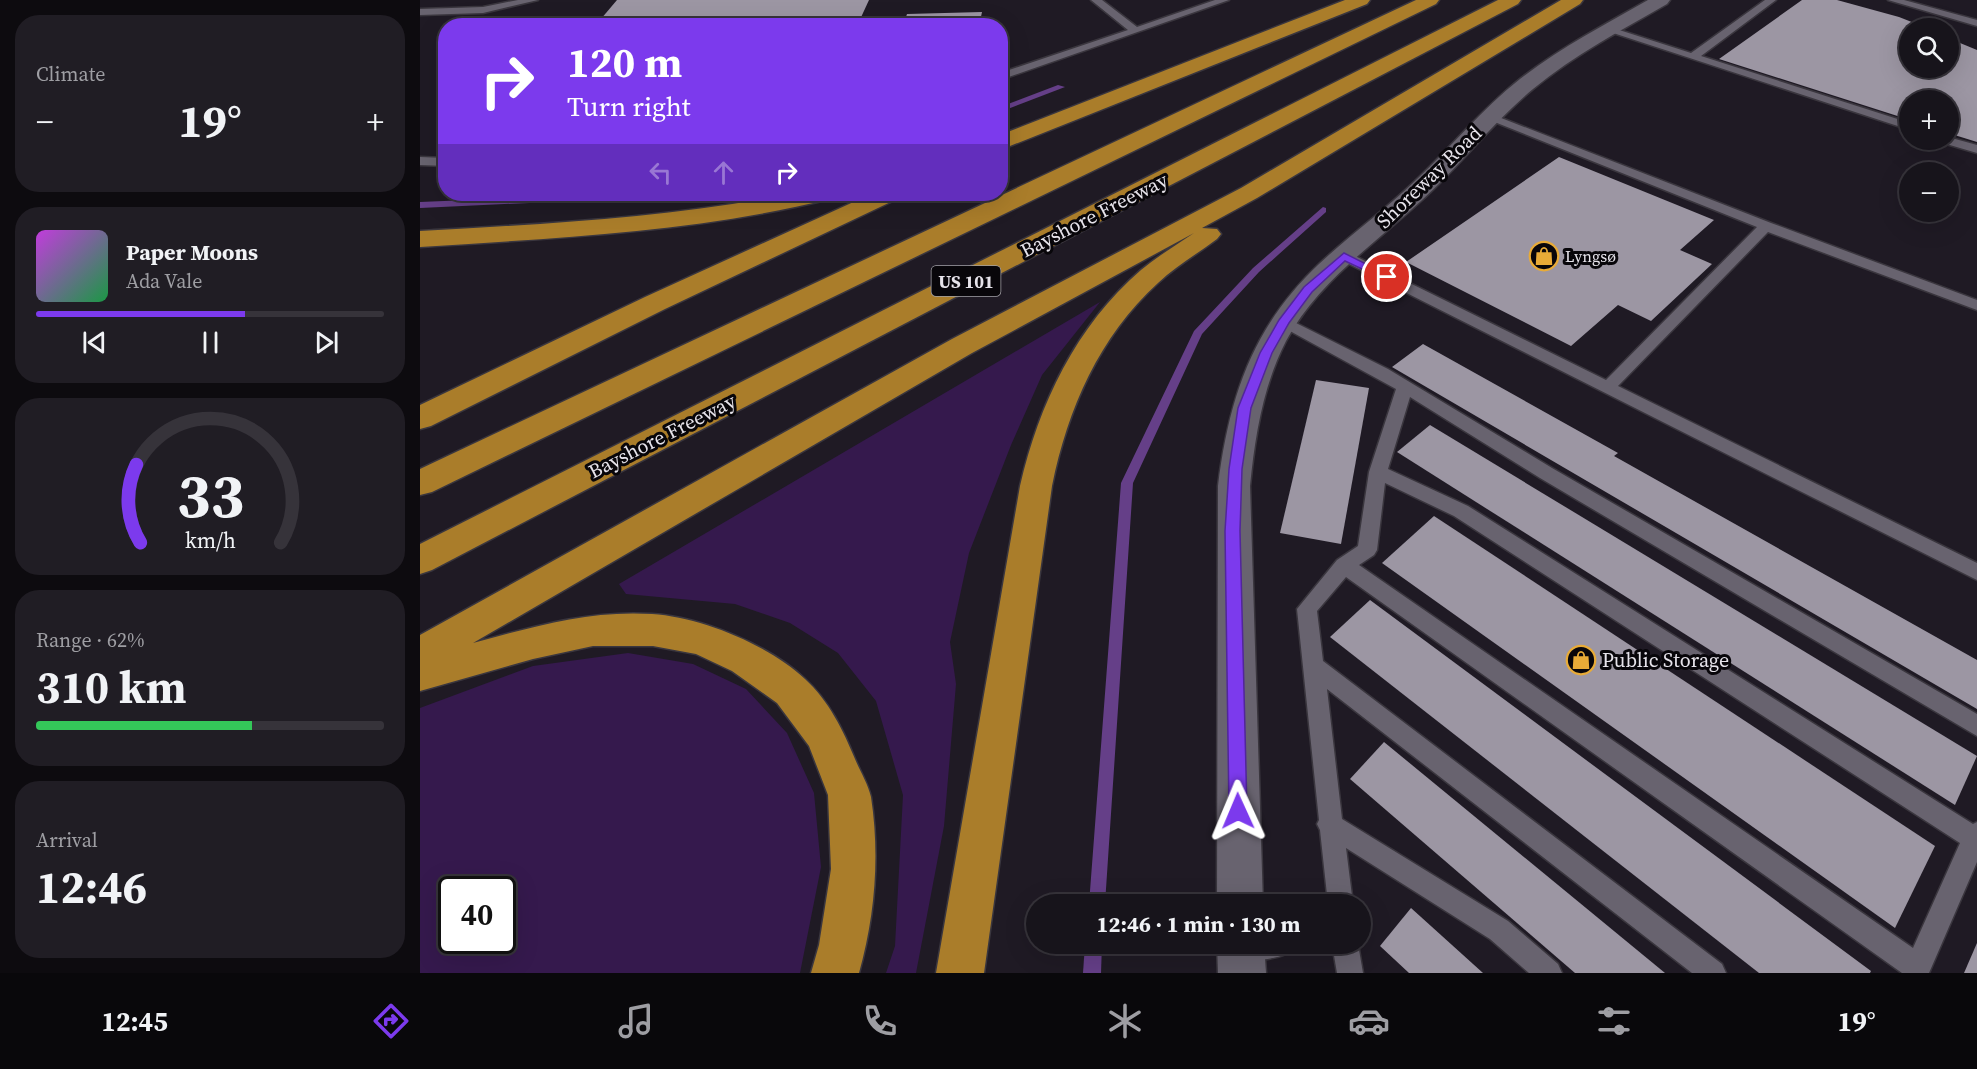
<!DOCTYPE html>
<html lang="en">
<head>
<meta charset="utf-8">
<style>
	body { margin:0; font-family:"Source Serif 4",serif; background:#201d24; color:#f1f3f6; height:100vh; display:flex; flex-direction:column; font-size:22px; white-space:nowrap }
	* { box-sizing:border-box; margin:0 }
	p { font-size:20px; color:#9e9ea3 }
	.icon { flex:none; width:33px; height:33px; fill:none; stroke:currentColor; stroke-width:2; stroke-linecap:round; stroke-linejoin:round }
	.map { position:relative; flex:1; overflow:hidden }
	.drawer { display:flex; flex-direction:column; gap:15px; padding:15px; background:#0d0b0f; width:420px }
	.drawer>* { flex:none }
	.top-card { position:absolute; left:18px; top:18px; width:570px; height:183px; border-radius:24px; box-shadow:0 6px 24px #0002,0 0 0 2px #36333a; background:#7c3aed; color:#fff; overflow:hidden }
	.tools { position:absolute; left:1479px; top:18px; display:grid; gap:12px }
	.tools a { display:grid; place-items:center; width:60px; height:60px; border-radius:50%; background:#17141b; box-shadow:0 6px 24px #0002,0 0 0 2px #36333a; font-size:30px }
	.speed { position:absolute; left:18px; top:876px; display:flex; gap:12px; font-size:30px; font-weight:700; text-align:center }
	.speed>* { display:grid; place-content:center; width:78px; height:78px; border-radius:50%; background:#17141b; box-shadow:0 6px 24px #0002,0 0 0 2px #36333a; line-height:1 }
	.speed .limit { border:3px solid #111; border-radius:9px; background:#fff; color:#111 }
	.pin { position:absolute; display:grid; place-items:center; width:51px; height:51px; color:#fff; margin:-26px; border:3px solid #fff; border-radius:50%; box-shadow:0 2px 6px #0007 }
	.me { position:absolute; width:66px; margin:-33px; rotate:359deg; stroke-linejoin:round; filter:drop-shadow(0 0 4px #0008) }
	.turn { display:flex; align-items:center; gap:21px; height:126px; padding:0 30px; font-size:27px }
	.turn .icon { width:78px; height:78px; stroke-width:2.5 }
	.turn b { display:block; font-size:42px; line-height:51px }
	.lanes { display:flex; align-items:center; height:57px; padding:0 30px; background:#0003; justify-content:center; gap:30px; direction:ltr }
	.lanes .off { opacity:.35 }
	.big { font-size:45px; font-weight:700; line-height:1.1 }
	.drawer .tile { flex:1; display:flex; flex-direction:column; justify-content:center; gap:9px; min-width:0; padding:0 21px; border-radius:24px; background:#201d24 }
	.drawer .dial { align-items:center; gap:0 }
	.dial svg { height:156px; overflow:visible; fill:none; stroke:#36333a; stroke-width:7; stroke-linecap:round; text-anchor:middle }
	.dial text { fill:#f1f3f6; stroke:none }
	.song { display:flex; align-items:center; gap:18px }
	.cover { width:72px; height:72px; border-radius:9px; background:linear-gradient(135deg,hsl(290 70% 55%),hsl(140 70% 35%)) }
	.played { height:6px; border-radius:3px; background:linear-gradient(90deg,#7c3aed 60%,#36333a 60%) }
	.keys { display:flex; justify-content:space-around; direction:ltr }
	.heat { display:flex; justify-content:space-between; align-items:center; font-size:33px; direction:ltr }
	.charge { height:9px; border-radius:4px; background:linear-gradient(90deg,#34c759 62%,#36333a 0) }
	.trip { position:absolute; left:606px; top:894px; width:345px; height:60px; border-radius:30px; background:#17141b; box-shadow:0 6px 24px #0002,0 0 0 2px #36333a; font-weight:700; line-height:60px; text-align:center }
	.menu { display:flex; height:96px; justify-content:space-around; align-items:center; background:#09080b; color:#9e9ea3 }
	.menu .icon { width:42px; height:42px }
	.menu .current { color:#7c3aed }
	.menu b { font-size:27px; color:#f1f3f6 }
	main { display:flex; flex:1; min-height:0 }
	.map>svg:first-child { display:block }
</style>
</head>
<body>
<main>
<section class="drawer">
<div class="tile"><p>Climate</p>
<div class="heat"><a>−</a><b class="big">19°</b><a>+</a></div>
</div>
<div class="tile">
<div class="song"><i class="cover"></i><div><b>Paper Moons</b><p>Ada Vale</p></div></div>
<div class="played"></div>
<div class="keys"><svg class="icon" aria-label="previous" viewBox="0 0 24 24"><path d="M18 5L8 12l10 7zM5 5v14"/></svg><svg class="icon" aria-label="pause" viewBox="0 0 24 24"><path d="M8 5v14M16 5v14"/></svg><svg class="icon" aria-label="next" viewBox="0 0 24 24"><path d="M6 5l10 7-10 7zM19 5v14"/></svg></div>
</div>
<div class="tile dial"><svg viewBox="0 0 100 80">
<path d="M14 69A42 42 0 1 1 86 69"/>
<path d="M14 69A42 42 0 0 1 12 29" stroke="#7c3aed"/>
<text x="50" y="56" font-size="32" font-weight="700">33</text>
<text x="50" y="72" font-size="11">km/h</text>
</svg></div>
<div class="tile"><p>Range · 62%</p><b class="big">310 km</b><div class="charge"></div></div>
<div class="tile"><p>Arrival</p><b class="big">12:46</b></div>
</section>
<div class="map">
<svg width="1557" height="973" viewBox="0 0 1557 973">
	<rect width="100%" height="100%" fill="#1f1a24"/>
	<!-- green -->
	<g fill="#35194d" fill-rule="evenodd">
		<path d="M680 302 622 375 591 445 549 553 530 642 536 684 524 826 496 973H466L475 946 483 795 456 701 418 653 370 623 315 604 206 594 199 584Z"/>
		<path d="M208 653 273 664 326 689 367 733 394 793 401 867 380 973H0V708L113 666ZM32 890H82V940H32Z"/>
	</g>
	<g fill="none" stroke-linecap="round" stroke-linejoin="round">
		<!-- stream -->
		<g fill="#653f88" fill-rule="evenodd">
			<path d="M638 85 645 87 580 112V107Z"/>
			<path d="M193 194H243L239 197 0 208V202Z"/>
			<path d="M903 207 906 208V212L839 272 782 334 713 483 685 904H669L701 483 774 331 833 268Z"/>
			<path d="M665 944H682L681 973H663Z"/>
		</g>
	</g>
	<!-- building -->
	<g fill="#9c96a3">
		<path d="M197 0H449L437 26H175Z"/>
		<path d="M1382 0H1417L1479 17 1507 28H1490V68H1528V38L1557 50V142L1528 133V100H1490V120L1299 59Z"/>
		<path d="M562 12 559 26H483L487 14Z"/>
		<path d="M1139 157 1294 220 1260 250 1292 264 1231 321 1198 305 1151 346 986 262Z"/>
		<path d="M1003 344 1198 453 1194 456 1557 660V709L972 367Z"/>
		<path d="M896 380 949 388 921 544 860 533Z"/>
		<path d="M1010 425 1557 756 1535 805 977 452Z"/>
		<path d="M1014 516 1515 846 1475 928 962 563Z"/>
		<path d="M950 600 1451 971 1450 973H1339L910 637Z"/>
		<path d="M964 742 1245 973H1155L930 779Z"/>
		<path d="M991 908 1063 973H989L960 946Z"/>
		<path d="M1557 943V973H1544Z"/>
	</g>
	<g fill="none" stroke-linecap="round" stroke-linejoin="round">
		<!-- service casing -->
		<g stroke="#3a363e" stroke-width="3">
			<g id="service">
				<path d="M98 0H118L63 13 0 15V9L63 7Z"/>
				<path d="M671 0H682L717 27 795 0H809L580 80V73L708 30Z"/>
				<path d="M1345 0H1356L1281 56 1490 123V130L1184 30 1193 28 1271 53Z"/>
				<path d="M1468 0H1484L1557 20V26Z"/>
				<path d="M1071 114 1351 223 1557 300V310L1348 232 1198 386 1557 563V580L919 259 917 256 919 253H929L1186 380 1337 227 1067 119 1065 117Z"/>
				<path d="M1528 137 1557 145V153L1523 143 1521 140H1528Z"/>
				<path d="M0 157 26 158V166L0 165Z"/>
				<path d="M864 317 968 369 1132 468 1557 714V736L1120 478 990 397 968 469 1048 506 1553 824 1557 822V862L1509 973H1482L926 577 897 611 903 661 1302 964 1306 973H1272L907 689 922 819 1088 921 1138 964 1142 973H1109L1070 939 926 848 933 904H908L900 830 897 824 899 820 877 609 917 560 938 546 949 472 976 389 859 325 856 322ZM965 483 1034 516 1540 843 1493 948 939 565 954 555 957 550Z"/>
				<path d="M809 944H873L869 953C853 960 828 963 812 956L808 947Z"/>
				<path d="M912 944H938L943 973H917Z"/>
			</g>
		</g>
		<!-- tertiary casing -->
		<g stroke="#3a363e" stroke-width="3">
			<g id="tertiary">
				<path d="M1228 0H1250L1247 4C1202 30 1154 55 1113 89 1072 123 1040 166 1001 201 953 245 897 283 866 341 843 386 835 436 830 486L843 904H797L798 486C809 397 833 326 899 264 930 235 965 210 996 180 1031 147 1062 109 1100 79 1140 48 1184 25 1228 0Z"/>
				<path d="M797 944H844L846 973H798Z"/>
			</g>
		</g>
		<!-- motorway casing -->
		<g stroke="#3a363e" stroke-width="3">
			<g id="motorway">
				<path d="M925 0H950L947 4 580 150V135Z"/>
				<path d="M996 0H1019L1016 4 12 492 0 495V469Z"/>
				<path d="M1078 0H1101L1098 4 12 570 0 574V544Z"/>
				<path d="M1141 0H1163L1160 4 837 198 782 228 797 229 801 234 797 239C777 254 756 266 738 283 679 337 648 408 632 486L564 973H516L600 486C619 404 656 326 721 270 738 256 756 245 774 233L552 353 53 643C113 627 168 610 232 614 281 617 349 645 385 679 409 701 423 730 435 759 440 771 448 784 451 797 460 856 455 916 439 973H391L399 945 411 869 408 795 389 746 357 703 312 671 276 654 233 646H173L113 659 0 691V635L532 339 821 188Z"/>
				<path d="M369 194H414L410 199C277 232 137 238 0 247V231C123 224 248 218 369 194Z"/>
				<path d="M451 194H481L477 199 245 309 11 426 0 429V405L225 297Z"/>
			</g>
		</g>
		<!-- service -->
		<use href="#service" fill="#68636f" fill-rule="evenodd"/>
		<!-- tertiary -->
		<use href="#tertiary" fill="#68636f" fill-rule="evenodd"/>
		<!-- motorway -->
		<use href="#motorway" fill="#aa7d2a" fill-rule="evenodd"/>
	</g>
	<!-- route -->
	<path fill="#7c3aed" stroke="#51269a" stroke-width="1.5" d="M924 253 972 277 967 280 963 279 925 261 892 292 869 323 852 353 831 408 822 469 820 531 827 811 825 817 818 820 812 817 809 811 805 531 809 469 818 408 840 353 859 320 884 287Z"/>
	<!-- icons -->
	<defs>
		<g id="shop-ring" transform="scale(1.5)"><circle r="9.5" fill="#08060a" stroke="#e8ab37" stroke-width="1.5"/><path d="M-5-2.5h2.3a2.7 3.5 0 0 1 5.4 0H5L5.5 6h-11ZM-1.5-2.5h3a1.5 2.3 0 0 0-3 0Z" fill="#e8ab37"/></g>
	</defs>
	<g fill-rule="evenodd">
		<use href="#shop-ring" x="1124" y="256"/>
		<use href="#shop-ring" x="1161" y="660"/>
	</g>
	<g text-anchor="middle" dominant-baseline="central" stroke-width="6" stroke-linejoin="round" paint-order="stroke">
		<!-- far-poi labels -->
		<g font-size="16" fill="#e6e3ea" stroke="#08060a" text-anchor="start">
			<text x="1145" y="256">Lyngsø</text>
		</g>
		<!-- shield labels -->
		<rect fill="#08060a" stroke="#a3a1a7" stroke-width="1.5" x="511.5" y="266" width="69" height="30" rx="4.5"/>
		<g font-size="18" font-weight="bold" fill="#e6e3ea">
			<text x="546" y="281">US 101</text>
		</g>
		<!-- street labels -->
		<g font-size="20" fill="#e6e3ea" stroke="#08060a">
			<text transform="translate(1009 177) rotate(-44)">Shoreway Road</text>
			<text transform="translate(674 215) rotate(-27)">Bayshore Freeway</text>
			<text transform="translate(242 436) rotate(-27)">Bayshore Freeway</text>
		</g>
		<!-- poi labels -->
		<g font-size="20" fill="#e6e3ea" stroke="#08060a" text-anchor="start">
			<text x="1182" y="660">Public Storage</text>
		</g>
	</g>
</svg>
<div class="tools">
<a><svg class="icon" aria-label="search" viewBox="0 0 24 24"><circle cx="10" cy="10" r="6"/><path d="M15 15l6 6"/></svg></a>
<a>+</a>
<a>−</a>
</div>
<div class="speed"><div class="limit">40</div></div>
<div class="pin" style="left:967px;top:277px;background:#d93025"><svg class="icon" aria-label="arrive" viewBox="0 0 24 24"><path d="M6 21V4h12l-3 4 3 4H6"/></svg></div>
<svg class="me" style="left:818px;top:811px" viewBox="-20 -20 40 40"><path d="M0-17L14 15 0 8-14 15z" fill="#7c3aed" stroke="#fff" stroke-width="4"/></svg>
<div class="trip">12:46 · 1 min · 130 m</div>
<div class="top-card">
<div class="turn"><svg class="icon" aria-label="right" viewBox="0 0 24 24"><path d="M7 20v-9h11M14 6l5 5-5 5"/></svg><div><b>120 m</b>Turn right</div></div>
<div class="lanes"><svg class="icon off" aria-label="left" viewBox="0 0 24 24"><path d="M17 20v-9H6M10 6l-5 5 5 5"/></svg><svg class="icon off" aria-label="ahead" viewBox="0 0 24 24"><path d="M12 20V5M6 11l6-6 6 6"/></svg><svg class="icon" aria-label="right" viewBox="0 0 24 24"><path d="M7 20v-9h11M14 6l5 5-5 5"/></svg></div>
</div>
</div>
</main>
<nav class="menu">
<b>12:45</b>
<svg class="icon current" aria-label="directions" viewBox="0 0 24 24"><path d="M12 3l9 9-9 9-9-9zM9 14v-3h6M13 9l2 2-2 2"/></svg>
<svg class="icon" aria-label="music" viewBox="0 0 24 24"><path d="M9 18V5l10-2v13"/><circle cx="6" cy="18" r="3"/><circle cx="16" cy="16" r="3"/></svg>
<svg class="icon" aria-label="phone" viewBox="0 0 24 24"><path d="M5 4h4l2 5-3 2q2 4 5 5l2-3 5 2v4C11 20 4 13 5 4z"/></svg>
<svg class="icon" aria-label="climate" viewBox="0 0 24 24"><path d="M12 3v18M4 7l16 10M4 17L20 7"/></svg>
<svg class="icon" aria-label="car" viewBox="0 0 24 24"><path d="M5 17H2v-5l4-1 3-4h7l3 4 3 1v5h-3M9 17h6M6 11h13"/><circle cx="7" cy="17" r="2"/><circle cx="17" cy="17" r="2"/></svg>
<svg class="icon" aria-label="filters" viewBox="0 0 24 24"><path d="M4 7h16M4 17h16"/><circle cx="9" cy="7" r="2"/><circle cx="15" cy="17" r="2"/></svg>
<b>19°</b>
</nav>
</body>
</html>
